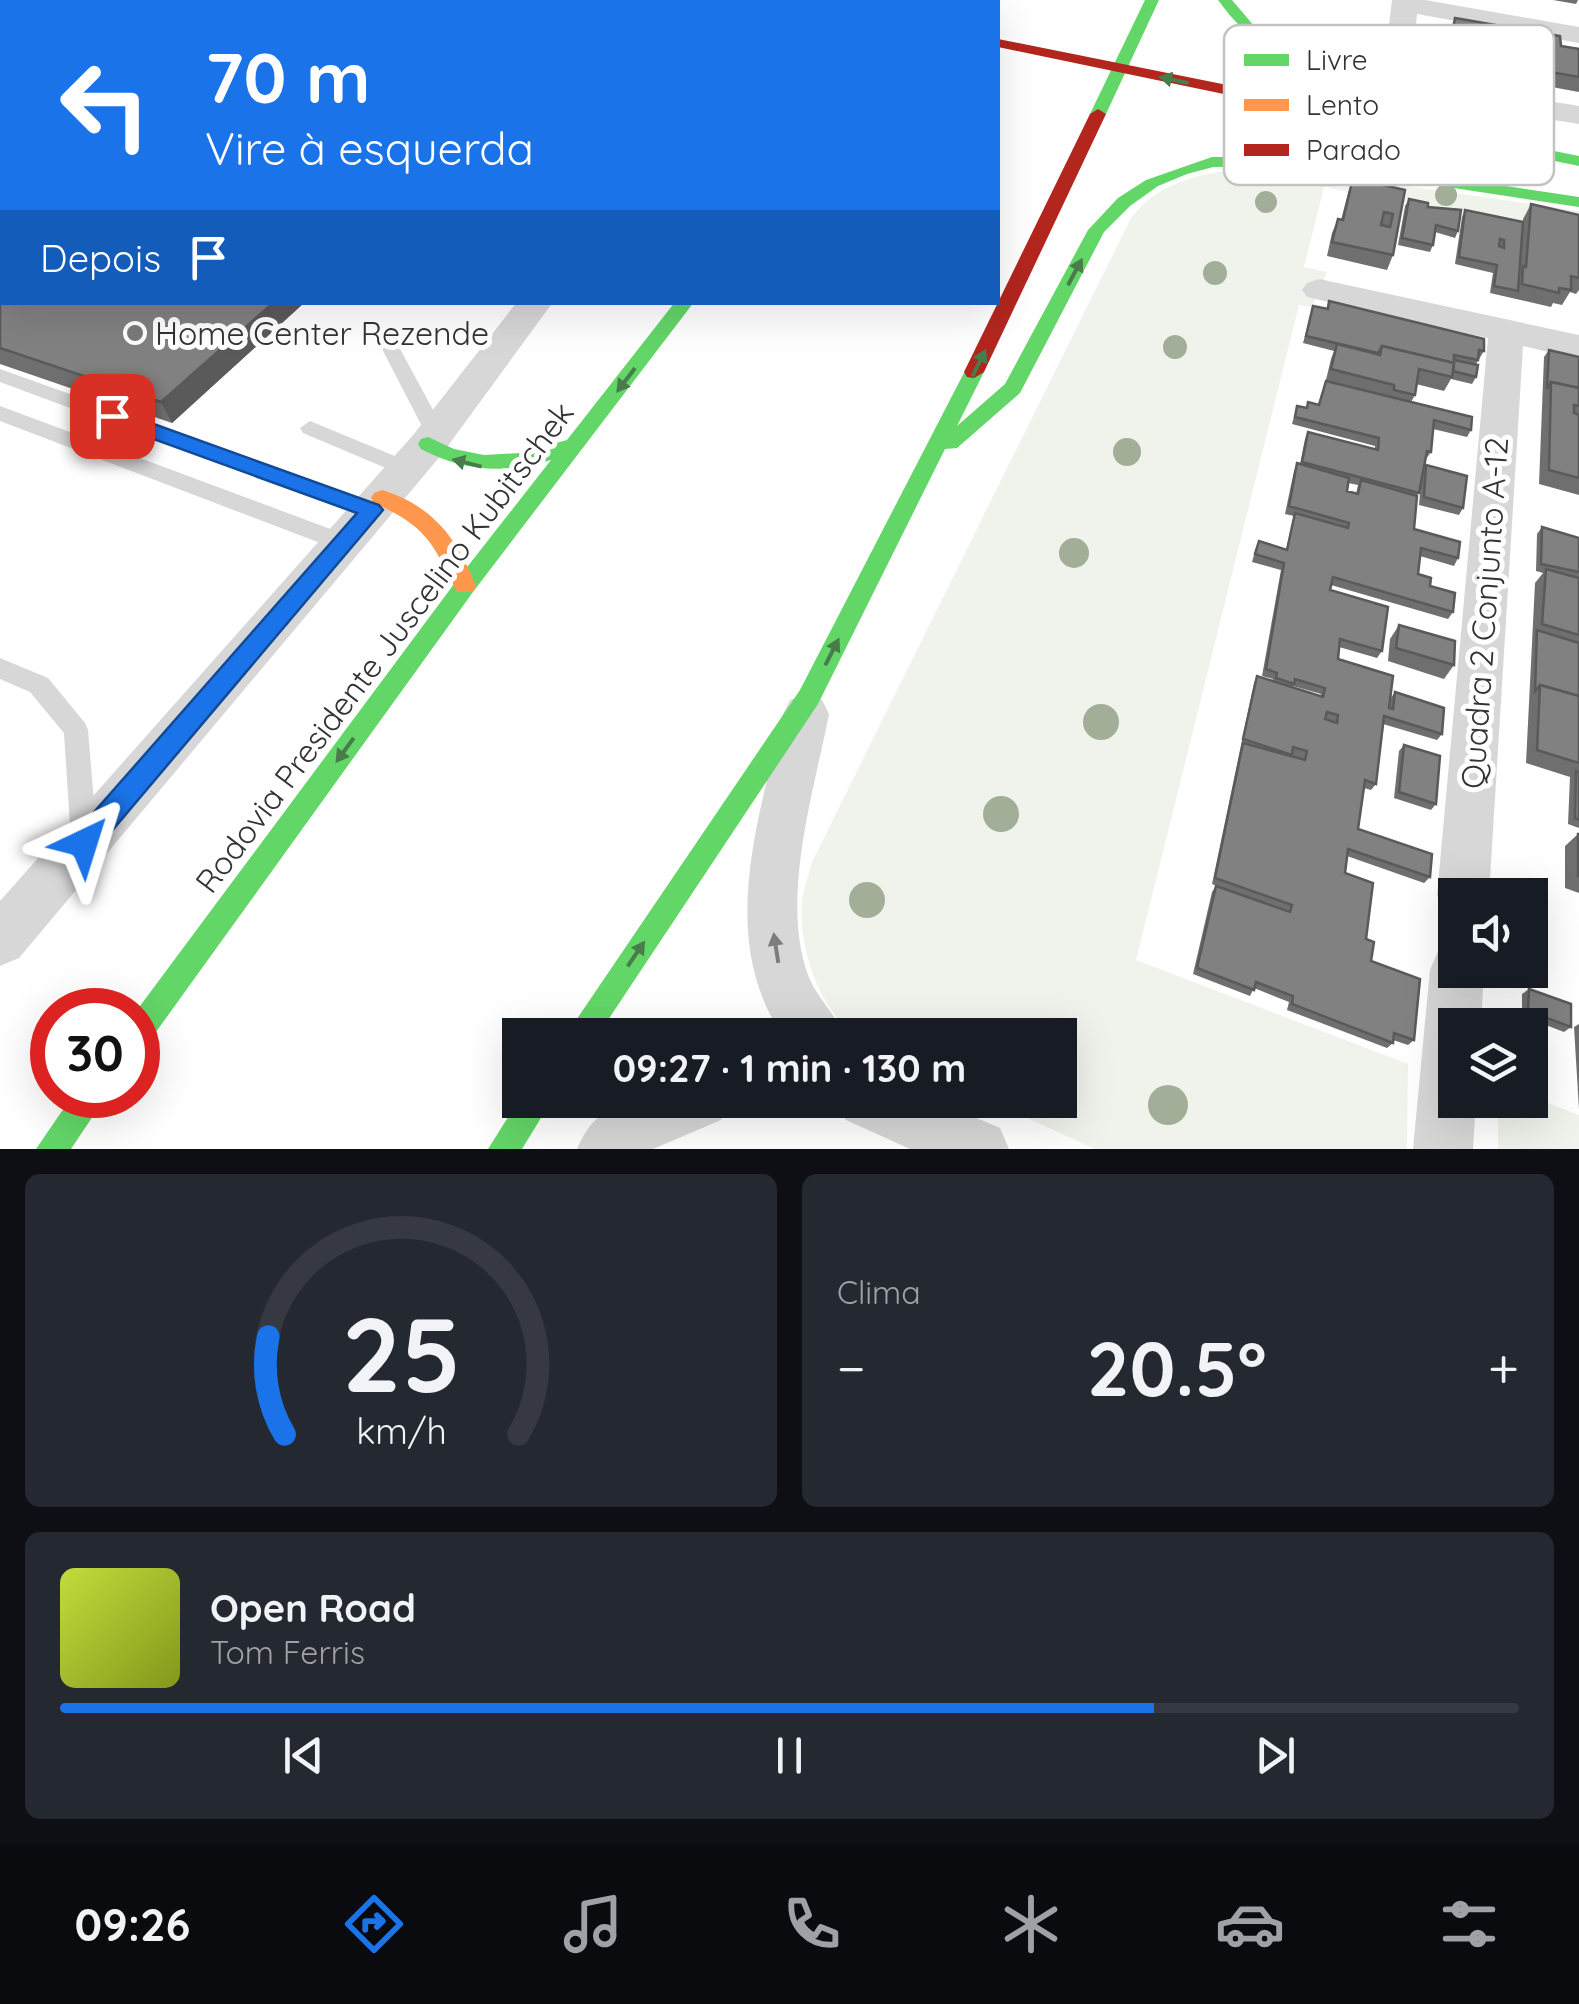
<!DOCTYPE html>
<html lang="pt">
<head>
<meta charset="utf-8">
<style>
	body { margin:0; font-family:Quicksand,sans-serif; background:#242831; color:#f1f3f6; height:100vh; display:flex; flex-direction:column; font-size:38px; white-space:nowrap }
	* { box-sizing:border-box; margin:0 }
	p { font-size:32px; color:#9ea1a6 }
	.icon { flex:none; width:55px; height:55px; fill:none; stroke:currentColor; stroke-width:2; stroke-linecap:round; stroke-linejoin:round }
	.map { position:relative; height:1149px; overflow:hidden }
	.sheet { display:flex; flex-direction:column; gap:25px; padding:25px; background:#0d0f14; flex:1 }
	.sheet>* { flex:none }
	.banner { position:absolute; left:0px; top:0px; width:1000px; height:305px; box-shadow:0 10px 40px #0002; background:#1a73e8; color:#fff; overflow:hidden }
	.controls { position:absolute; left:1438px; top:878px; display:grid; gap:20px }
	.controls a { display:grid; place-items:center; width:110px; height:110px; border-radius:0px; background:#171b24; box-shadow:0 10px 40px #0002; font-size:50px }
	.speed { position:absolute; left:30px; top:988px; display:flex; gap:20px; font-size:50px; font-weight:700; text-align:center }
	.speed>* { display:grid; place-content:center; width:130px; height:130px; border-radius:50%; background:#171b24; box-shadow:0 10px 40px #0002; line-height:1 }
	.speed .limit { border:15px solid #d22; background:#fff; color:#111 }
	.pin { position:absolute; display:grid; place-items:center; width:85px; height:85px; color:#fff; margin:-42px; border-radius:20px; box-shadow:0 5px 15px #0006 }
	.me { position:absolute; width:110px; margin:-55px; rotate:41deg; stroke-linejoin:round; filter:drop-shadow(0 0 8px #0008) }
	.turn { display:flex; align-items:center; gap:35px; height:210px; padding:0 40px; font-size:45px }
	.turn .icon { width:130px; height:130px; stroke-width:2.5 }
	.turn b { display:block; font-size:70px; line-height:85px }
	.then { display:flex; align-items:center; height:95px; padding:0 40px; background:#0003; gap:20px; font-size:38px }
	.big { font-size:75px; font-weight:700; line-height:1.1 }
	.sheet .card { flex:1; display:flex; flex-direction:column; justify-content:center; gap:15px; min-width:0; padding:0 35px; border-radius:15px; background:#242831 }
	.sheet .dial { align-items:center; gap:0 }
	.dial svg { height:260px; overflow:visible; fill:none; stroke:#363941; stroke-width:7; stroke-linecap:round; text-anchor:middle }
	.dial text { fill:#f1f3f6; stroke:none }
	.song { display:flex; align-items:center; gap:30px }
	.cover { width:120px; height:120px; border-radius:15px; background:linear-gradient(135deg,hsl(70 70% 55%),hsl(70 70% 35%)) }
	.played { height:10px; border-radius:5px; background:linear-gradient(90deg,#1a73e8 75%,#363941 75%) }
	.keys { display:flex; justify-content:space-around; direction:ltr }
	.heat { display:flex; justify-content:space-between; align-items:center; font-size:55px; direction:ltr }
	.sheet .tiles { flex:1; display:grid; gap:25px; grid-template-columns:1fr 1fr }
	.card:last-child { grid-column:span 2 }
	.trip { position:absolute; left:502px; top:1018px; width:575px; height:100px; border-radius:0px; background:#171b24; box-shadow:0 10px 40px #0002; font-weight:700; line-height:100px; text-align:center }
	.menu { display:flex; height:160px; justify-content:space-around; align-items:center; background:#090b0e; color:#9ea1a6 }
	.menu .icon { width:70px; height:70px }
	.menu .selected { color:#1a73e8 }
	.menu b { font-size:45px; color:#f1f3f6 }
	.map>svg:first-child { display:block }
</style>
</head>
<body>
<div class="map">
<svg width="1579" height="1149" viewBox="0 0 1579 1149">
	<rect width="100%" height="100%" fill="#fff"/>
	<!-- green -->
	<g fill="#f0f3ec">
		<path d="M1274 167 1579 211V239L1324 187 1304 267 1327 272 1312 307 1299 305 1136 960 1408 1064 1407 1149H1095L988 1100H1060V1035H855C818 1008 798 945 802 901 803 888 809 875 812 862L1129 222C1161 174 1221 170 1274 167Z"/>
		<path d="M1530 1096 1579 1115V1149H1498V1100H1530Z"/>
	</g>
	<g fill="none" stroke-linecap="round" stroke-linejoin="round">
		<!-- lane -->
		<g fill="#d7d7d7" fill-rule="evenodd">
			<path d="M563 0H577L578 2H565Z"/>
			<path d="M390 341 399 347 446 434 443 439 436 441 426 434 381 347Z"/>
			<path d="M0 369 380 505 383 511 372 519 364 517 0 382Z"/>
			<path d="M0 406 352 537 355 543 352 549H336L0 421Z"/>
			<path d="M310 421 414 464 417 469 414 474H400L303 433 300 428Z"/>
			<path d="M0 658 48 678 85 723 88 730 97 840 93 849 84 852 75 849 71 840 64 733 30 692 0 679Z"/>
		</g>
		<!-- street -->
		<g fill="#d7d7d7" fill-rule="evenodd">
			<path d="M637 0H664L666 2H639Z"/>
			<path d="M1392 0H1425L1579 27V43L1417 14 1413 58C1458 94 1524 96 1579 106V124C1525 114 1420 106 1385 60Z"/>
			<path d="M1319 279 1579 335V359L1523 346 1489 895H1455V916L1445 912 1437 895 1488 338 1307 297 1302 290 1307 283Z"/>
			<path d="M517 302H553L442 454 19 958 0 966V901L414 434Z"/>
			<path d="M806 694 822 700 829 714C814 791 780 899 808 975 816 997 835 1013 844 1035H782C717 937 759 819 783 714L790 700Z"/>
			<path d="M1455 944V970H1484L1481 1025H1455V1100H1476L1473 1149H1413L1430 970 1438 951Z"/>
			<path d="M629 1100H730L721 1120 653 1149H577C589 1121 602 1111 629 1100Z"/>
			<path d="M837 1100H934L1000 1128 1009 1149H910L846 1120Z"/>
		</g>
		<!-- fast -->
		<g fill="#63d668" fill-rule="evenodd">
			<path d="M714 0H731L733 2H716Z"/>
			<path d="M794 0H815L817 2H796Z"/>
			<path d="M1145 0H1159L1106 114 1093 117 1090 114Z"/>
			<path d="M1218 0H1232L1260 33 1278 46 1317 67 1385 94 1372 97C1310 76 1257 55 1218 0Z"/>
			<path d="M1267 93 1579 156V166L1262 101V95Z"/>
			<path d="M1309 156 1579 197V207L1309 166 1213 167 1187 174 1158 186 1130 206 1104 232 1020 393 957 448 945 449 818 704 598 1035H566L800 690 967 367 974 366 984 372 957 426 1005 384 1088 230 1118 198 1146 180 1212 157Z"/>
			<path d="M675 302H694L473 592 148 1043 138 1048 137 1010 457 580 551 460C504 474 465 472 421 449L418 444 421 439 428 437 454 449 484 455 520 453 567 440Z"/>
			<path d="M73 1095H107L71 1149H36Z"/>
			<path d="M520 1098 552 1100 522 1149H488Z"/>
		</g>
		<!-- slow -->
		<path fill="#ff974d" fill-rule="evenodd" d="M382 490C433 506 457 538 476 586L473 592H457C433 544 427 526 374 503L371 498 374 493Z"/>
		<!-- jam -->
		<g fill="#b3261e" fill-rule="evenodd">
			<path d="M998 39 1267 93 1275 98 1267 103 998 47Z"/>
			<path d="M1098 109 1106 114 984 372 974 378 967 377 964 372 1090 114Z"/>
		</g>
	</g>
	<!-- trees -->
	<g fill="#a2ae97">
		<circle cx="1446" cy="195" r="11"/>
		<circle cx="1266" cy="202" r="11"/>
		<circle cx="1215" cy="273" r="12"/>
		<circle cx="1175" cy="347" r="12"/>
		<circle cx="1127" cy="452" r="14"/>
		<circle cx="1074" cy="553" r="15"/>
		<circle cx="1101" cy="722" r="18"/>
		<circle cx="1001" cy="814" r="18"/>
		<circle cx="867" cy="900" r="18"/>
		<circle cx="1168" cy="1105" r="20"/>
	</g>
	<!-- wall -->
	<g fill="#6f6f6f" fill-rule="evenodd">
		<path d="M1553 0H1578L1576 4Z"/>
		<path d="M1455 18 1561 46 1579 48V92L1443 67 1449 31Z"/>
		<path d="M0 169 2 170V302H305L172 423 0 364Z"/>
		<path d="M1353 178 1405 190 1393 255 1387 270 1327 256 1332 233 1338 219 1341 220 1348 193Z"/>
		<path d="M1409 199 1428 207 1458 231 1455 238 1435 232 1433 245 1430 252 1398 245 1405 206Z"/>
		<path d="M1531 204 1579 215V313V290L1576 294 1570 292 1562 305 1553 303 1551 307 1490 293 1493 273 1455 264 1462 217 1465 210 1522 229 1523 219Z"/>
		<path d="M1329 301 1484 351 1476 364V377L1472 384 1451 379 1444 391 1416 384 1415 395 1411 402 1471 430 1467 437 1433 429 1431 452 1426 459 1424 470 1426 465 1463 508 1459 515 1419 505 1421 482 1417 497 1414 529 1458 558 1454 566 1420 556 1418 574 1453 612 1448 619 1331 585 1330 590 1382 651 1377 658 1339 647 1338 659 1390 699 1395 692 1442 734 1437 740 1383 724 1376 784 1371 790 1364 788 1358 829 1430 877 1424 883 1347 856 1345 873 1366 939 1371 961 1414 1040 1408 1045 1393 1040V1043L1387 1048 1287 1010 1289 1002 1254 988 1250 996 1193 974 1212 892 1216 886 1287 911 1212 884 1254 683 1257 676 1273 681V679L1262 676 1281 570 1252 562 1256 548 1259 541 1286 550 1294 516 1285 514 1294 471 1297 463 1300 464 1305 439 1308 432 1375 449V446L1292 424 1297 406 1306 408 1308 402 1318 404 1325 384 1331 359 1334 351 1303 343 1313 306 1326 309ZM1348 483 1358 485 1356 494 1347 491ZM1293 686 1321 694 1320 696 1292 687Z"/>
		<path d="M1549 350 1579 357V495L1539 484 1544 357Z"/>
		<path d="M1542 527 1579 538V828L1568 824 1570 777 1526 763 1535 583 1543 573 1536 571 1537 534Z"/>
		<path d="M1399 625 1454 665 1444 679 1388 661 1390 639Z"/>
		<path d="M1404 745 1436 804 1431 810 1394 798 1399 751Z"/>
		<path d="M1578 834H1579V893L1565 888V846Z"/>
		<path d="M1529 989 1571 1027 1564 1032 1522 1016V994Z"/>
		<path d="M1579 1024V1109L1574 1027Z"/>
	</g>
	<!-- shaded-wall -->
	<g fill="#5a5a5a">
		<path d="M2 0H18L13 2H2V8L1 9 0 1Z"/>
		<path d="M274 302H305L172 423 161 402Z"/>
	</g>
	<!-- building -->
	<g fill="#818181" stroke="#5a5a5a" stroke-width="2.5" fill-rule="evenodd">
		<path d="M459 0H538L541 1 539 2H457Z"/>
		<path d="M1455 18 1560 36 1561 46 1579 49V77L1449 54Z"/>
		<path d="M0 169 2 170V186H0Z"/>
		<path d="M1353 178 1405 190 1393 255 1332 242 1338 219 1343 220ZM1384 212 1393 214 1390 227 1381 225Z"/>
		<path d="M2 190V302H274L161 402 0 348V192Z"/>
		<path d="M1409 199 1428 203V207L1461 210 1458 231 1436 225 1433 245 1402 238Z"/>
		<path d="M1531 204 1579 215V278L1571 276V290L1559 288V293L1522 284 1523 266 1526 267Z"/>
		<path d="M1465 210 1523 222 1518 291 1494 286 1497 265 1459 257ZM1500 239 1504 240V248L1499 246Z"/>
		<path d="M1329 301 1484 339V351L1479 350 1478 360 1454 355V360L1478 365 1476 377 1453 371 1454 363 1382 346 1378 353 1306 336 1313 306 1328 309Z"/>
		<path d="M1337 344 1380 355 1382 346 1454 363 1452 377 1419 369 1415 395 1394 390V385L1331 369Z"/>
		<path d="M1549 350 1579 357V388L1551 382 1547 389Z"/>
		<path d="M1326 381 1472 417 1471 430 1434 420 1431 452 1427 451 1419 493 1302 462 1308 432 1378 450 1379 438 1295 417 1297 406 1307 408 1308 402 1319 405Z"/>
		<path d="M1551 382 1579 388V406L1574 405V413L1579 415V478L1549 470Z"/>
		<path d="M1297 463 1349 478 1347 491 1358 494 1361 480 1417 496 1414 529 1460 542 1458 558 1421 548 1418 574 1431 578 1430 586 1455 593 1453 612 1333 577 1330 590 1388 607 1382 651 1340 639 1338 659 1393 676 1389 708 1393 709 1395 692 1444 708 1442 734 1384 716 1376 784 1365 780 1358 829 1432 854 1430 877 1348 849 1345 873 1373 883 1366 939 1374 942 1371 961 1420 979 1414 1040 1394 1033 1393 1043 1292 1004 1293 996 1256 982 1254 990 1197 968 1216 886 1290 912 1292 905 1215 878 1243 743 1305 760 1307 751 1293 747 1292 755 1243 739 1257 676 1323 697 1325 688 1295 679 1294 684 1276 678 1277 673 1266 669 1284 563 1255 554 1259 541 1287 550 1295 513 1348 528 1349 523 1289 506ZM1327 712 1338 715 1337 723 1325 719Z"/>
		<path d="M1426 465 1467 476 1463 508 1424 497Z"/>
		<path d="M1542 527 1579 538V572L1541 564Z"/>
		<path d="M1546 569 1579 578V635L1542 624Z"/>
		<path d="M1399 625 1455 641 1454 665 1396 648Z"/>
		<path d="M1537 630 1579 643V696L1540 685 1535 691Z"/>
		<path d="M1540 685 1579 696V763L1537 750Z"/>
		<path d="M1404 745 1440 756 1436 804 1399 792Z"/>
		<path d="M1576 771 1579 772V820L1575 818Z"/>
		<rect x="1578" y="834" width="1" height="42"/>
		<path d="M1529 989 1571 1004V1027L1528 1011Z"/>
	</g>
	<!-- one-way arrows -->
	<defs><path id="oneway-solid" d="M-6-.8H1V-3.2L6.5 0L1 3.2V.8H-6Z" transform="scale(2.5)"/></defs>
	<g fill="#497c4b">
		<use href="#oneway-solid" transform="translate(1174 80) rotate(-168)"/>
		<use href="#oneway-solid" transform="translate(1075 272) rotate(-62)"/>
		<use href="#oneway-solid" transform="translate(979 363) rotate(-64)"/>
		<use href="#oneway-solid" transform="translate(626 380) rotate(127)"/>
		<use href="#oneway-solid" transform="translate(467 463) rotate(-166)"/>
		<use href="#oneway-solid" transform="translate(832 652) rotate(-63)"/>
		<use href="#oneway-solid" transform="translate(345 750) rotate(126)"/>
		<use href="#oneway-solid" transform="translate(636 954) rotate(-56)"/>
	</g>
	<use fill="#7d7d7d" href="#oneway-solid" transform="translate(776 948) rotate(-99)"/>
	<!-- route -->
	<path fill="#1a73e8" stroke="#114b97" stroke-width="2.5" d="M112 409 379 505 383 510 94 852 84 855 74 852 71 843 74 835 357 513 104 421 101 416Z"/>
	<!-- markers -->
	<circle fill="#7a7a7a" stroke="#fff" stroke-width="4" cx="135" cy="333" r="10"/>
	<g text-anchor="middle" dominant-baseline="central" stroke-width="10" stroke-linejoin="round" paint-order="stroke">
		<!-- poi labels -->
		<g font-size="32" fill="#333" stroke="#fff" text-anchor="start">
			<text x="155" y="333">Home Center Rezende</text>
		</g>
		<!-- street labels -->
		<g font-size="32" fill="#333" stroke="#fff">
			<text transform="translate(1484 613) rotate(-86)">Quadra 2 Conjunto A-12</text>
			<text transform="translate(384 647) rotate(-53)">Rodovia Presidente Juscelino Kubitschek</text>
		</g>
	</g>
	<!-- legend -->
	<rect x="1224" y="25" width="330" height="160" rx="15" fill="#fff" stroke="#c2c2c2" stroke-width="2.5"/>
	<rect x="1244" y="54" width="45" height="12" fill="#63d668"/>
	<rect x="1244" y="99" width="45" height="12" fill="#ff974d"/>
	<rect x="1244" y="144" width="45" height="12" fill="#b3261e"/>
	<g font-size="28" fill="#333">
		<text x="1306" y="70">Livre</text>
		<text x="1306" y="115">Lento</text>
		<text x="1306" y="160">Parado</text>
	</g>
</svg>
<div class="controls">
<a><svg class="icon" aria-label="sound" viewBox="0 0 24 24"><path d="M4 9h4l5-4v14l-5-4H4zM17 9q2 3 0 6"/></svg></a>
<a><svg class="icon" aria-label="layers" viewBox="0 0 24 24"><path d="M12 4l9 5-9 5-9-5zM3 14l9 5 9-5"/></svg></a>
</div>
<div class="speed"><div class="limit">30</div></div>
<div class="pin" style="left:112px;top:416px;background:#d93025"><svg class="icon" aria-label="arrive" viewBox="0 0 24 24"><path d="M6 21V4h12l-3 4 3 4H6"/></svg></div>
<svg class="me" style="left:84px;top:843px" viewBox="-20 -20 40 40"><path d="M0-17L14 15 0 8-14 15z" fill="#1a73e8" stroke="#fff" stroke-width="4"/></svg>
<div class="trip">09:27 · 1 min · 130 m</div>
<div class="banner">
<div class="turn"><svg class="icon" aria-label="left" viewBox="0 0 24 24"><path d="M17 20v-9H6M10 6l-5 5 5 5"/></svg><div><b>70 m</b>Vire à esquerda</div></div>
<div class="then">Depois<svg class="icon" aria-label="arrive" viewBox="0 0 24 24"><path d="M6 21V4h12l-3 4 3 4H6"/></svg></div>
</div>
</div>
<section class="sheet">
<div class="tiles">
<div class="card dial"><svg viewBox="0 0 100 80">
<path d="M14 69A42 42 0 1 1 86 69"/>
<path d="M14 69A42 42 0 0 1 9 39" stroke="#1a73e8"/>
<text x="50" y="56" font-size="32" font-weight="700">25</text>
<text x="50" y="72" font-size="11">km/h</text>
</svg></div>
<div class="card"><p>Clima</p>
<div class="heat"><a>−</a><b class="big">20.5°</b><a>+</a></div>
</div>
<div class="card">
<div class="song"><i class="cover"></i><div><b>Open Road</b><p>Tom Ferris</p></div></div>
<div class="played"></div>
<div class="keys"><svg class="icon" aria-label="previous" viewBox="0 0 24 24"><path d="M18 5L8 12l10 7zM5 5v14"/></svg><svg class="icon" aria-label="pause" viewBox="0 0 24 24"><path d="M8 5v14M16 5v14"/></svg><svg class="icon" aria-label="next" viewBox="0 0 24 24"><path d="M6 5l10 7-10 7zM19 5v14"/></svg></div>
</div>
</div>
</section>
<nav class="menu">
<b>09:26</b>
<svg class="icon selected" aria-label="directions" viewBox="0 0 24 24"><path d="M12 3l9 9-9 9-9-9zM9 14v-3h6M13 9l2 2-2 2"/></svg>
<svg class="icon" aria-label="music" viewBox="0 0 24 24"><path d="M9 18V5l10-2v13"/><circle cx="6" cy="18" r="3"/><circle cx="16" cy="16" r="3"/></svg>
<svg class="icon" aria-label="phone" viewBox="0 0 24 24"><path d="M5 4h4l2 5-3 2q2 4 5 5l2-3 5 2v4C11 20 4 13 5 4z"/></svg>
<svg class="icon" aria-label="climate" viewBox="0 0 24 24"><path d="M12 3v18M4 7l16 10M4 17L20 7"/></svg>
<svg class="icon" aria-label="car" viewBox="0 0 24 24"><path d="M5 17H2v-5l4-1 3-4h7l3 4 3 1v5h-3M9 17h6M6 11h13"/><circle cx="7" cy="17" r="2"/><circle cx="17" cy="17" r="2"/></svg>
<svg class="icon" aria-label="filters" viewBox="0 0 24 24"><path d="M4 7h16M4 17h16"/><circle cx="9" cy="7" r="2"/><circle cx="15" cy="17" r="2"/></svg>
</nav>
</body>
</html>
